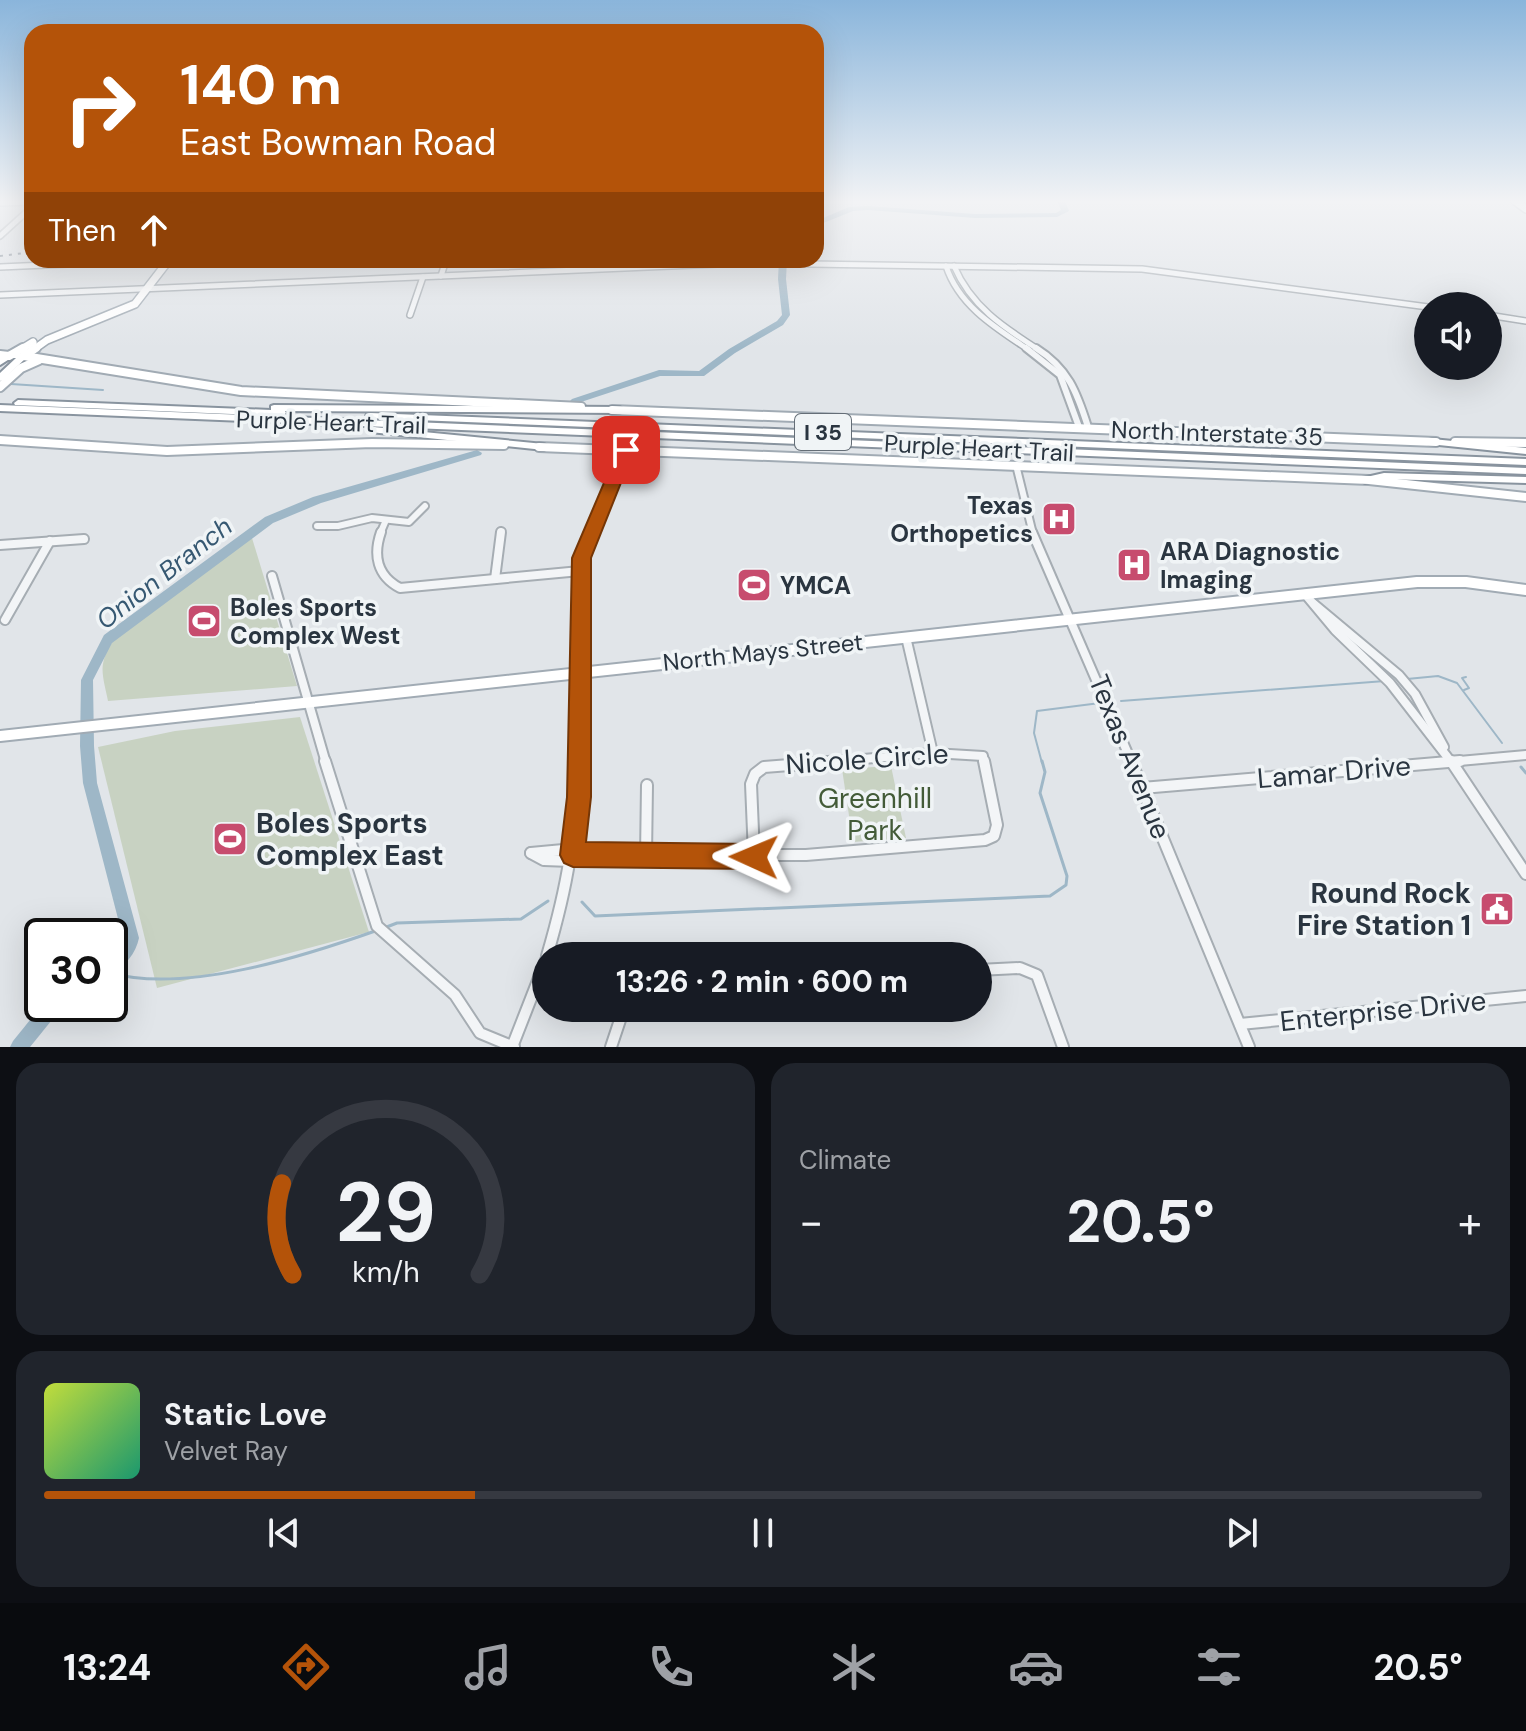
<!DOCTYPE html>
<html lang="en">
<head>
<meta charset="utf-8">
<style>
	body { margin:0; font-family:"DM Sans",sans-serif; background:#20242c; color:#f1f3f6; height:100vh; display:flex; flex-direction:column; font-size:30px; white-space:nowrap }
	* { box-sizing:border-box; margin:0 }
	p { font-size:26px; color:#9ea1a6 }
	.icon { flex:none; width:44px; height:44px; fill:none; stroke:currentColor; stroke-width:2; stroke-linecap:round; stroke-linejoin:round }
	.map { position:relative; height:1047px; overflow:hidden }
	.panel { display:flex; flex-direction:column; gap:16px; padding:16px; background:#0d0f14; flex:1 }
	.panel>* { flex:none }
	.top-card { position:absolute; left:24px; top:24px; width:800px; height:244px; border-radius:24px; box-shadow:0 8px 32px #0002; background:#b45309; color:#fff; overflow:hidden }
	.tools { position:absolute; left:1414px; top:292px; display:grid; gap:16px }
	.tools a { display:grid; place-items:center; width:88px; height:88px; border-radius:50%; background:#171b24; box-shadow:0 8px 32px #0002; font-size:40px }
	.speed { position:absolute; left:24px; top:918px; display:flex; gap:16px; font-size:40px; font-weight:700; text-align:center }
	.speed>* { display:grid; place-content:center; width:104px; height:104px; border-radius:50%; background:#171b24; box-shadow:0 8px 32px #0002; line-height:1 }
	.speed .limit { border:4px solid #111; border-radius:12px; background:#fff; color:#111 }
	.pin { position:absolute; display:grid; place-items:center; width:68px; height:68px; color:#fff; margin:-34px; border-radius:16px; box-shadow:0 4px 12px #0006 }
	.me { position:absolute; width:88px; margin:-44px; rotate:271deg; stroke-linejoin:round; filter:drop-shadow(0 0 6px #0008) }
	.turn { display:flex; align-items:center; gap:28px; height:168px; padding:0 24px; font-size:36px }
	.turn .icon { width:104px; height:104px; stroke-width:2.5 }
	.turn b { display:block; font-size:56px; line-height:68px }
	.then { display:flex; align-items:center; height:76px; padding:0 24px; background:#0003; gap:16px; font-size:30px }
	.big { font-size:60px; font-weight:700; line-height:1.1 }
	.panel .tile { flex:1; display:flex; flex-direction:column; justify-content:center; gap:12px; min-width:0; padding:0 28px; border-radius:24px; background:#20242c }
	.panel .dial { align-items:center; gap:0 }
	.dial svg { height:208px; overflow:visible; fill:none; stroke:#363941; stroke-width:7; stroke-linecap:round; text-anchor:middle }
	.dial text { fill:#f1f3f6; stroke:none }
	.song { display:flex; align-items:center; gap:24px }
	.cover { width:96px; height:96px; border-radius:12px; background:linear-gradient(135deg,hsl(70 70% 55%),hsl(160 70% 35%)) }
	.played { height:8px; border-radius:4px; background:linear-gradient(90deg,#b45309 30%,#363941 30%) }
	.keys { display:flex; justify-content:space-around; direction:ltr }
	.heat { display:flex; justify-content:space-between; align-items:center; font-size:44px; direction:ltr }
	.panel .tiles { flex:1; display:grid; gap:16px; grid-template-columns:1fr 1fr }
	.tile:last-child { grid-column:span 2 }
	.trip { position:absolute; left:532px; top:942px; width:460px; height:80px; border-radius:40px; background:#171b24; box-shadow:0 8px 32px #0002; font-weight:700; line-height:80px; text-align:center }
	.tab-bar { display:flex; height:128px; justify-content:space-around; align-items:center; background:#090b0e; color:#9ea1a6 }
	.tab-bar .icon { width:56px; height:56px }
	.tab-bar .current { color:#b45309 }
	.tab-bar b { font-size:36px; color:#f1f3f6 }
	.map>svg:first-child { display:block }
</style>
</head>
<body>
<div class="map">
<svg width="1526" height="1047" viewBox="0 0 1526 1047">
	<rect width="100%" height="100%" fill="#e1e5e9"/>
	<!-- green -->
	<g fill="#c8d2c2">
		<path d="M252 538 297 686 108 701C106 690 101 674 103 664 112 615 211 562 252 538Z"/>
		<path d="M300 717 369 932 157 988 98 747 175 731Z"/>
		<path d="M891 766 906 838 853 842 842 769Z"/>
	</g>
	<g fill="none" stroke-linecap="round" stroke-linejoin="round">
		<!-- stream-far1 -->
		<g stroke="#9eb7c7" stroke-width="2">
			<path d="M11 384 103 390"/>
			<path d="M1407 679 1438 676 1457 683 1502 743"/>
			<path d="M1464 690 1469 688 1462 678 1466 677"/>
			<path d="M1121 701 1385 681"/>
			<path d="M1042 763 1034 733 1037 711 1100 703"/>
		</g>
		<!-- stream -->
		<g stroke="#9eb7c7" stroke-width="3">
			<path d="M1521 767 1526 773"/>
			<path d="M582 902 595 916 1050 896 1066 885 1067 876 1040 793 1045 772 1042 761"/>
			<path d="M384 928 397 923 521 919 548 901"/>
			<path d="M110 973C186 994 305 956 378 930"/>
		</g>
		<!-- river -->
		<g fill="#9eb7c7" fill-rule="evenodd">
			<path d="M1057 201H1065L1069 211 1057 217 975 218 868 210 853 211 816 226V221L849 207 868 206 975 214 1056 213 1061 210Z"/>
			<path d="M779 260H787L786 279 790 315 783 325 735 353 704 376H660L578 403H572L570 401 572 399 659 370 699 371 729 349 777 321 782 315 778 279Z"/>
			<path d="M477 450 482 453 481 455 321 503 273 523 112 643 93 680 94 746 97 783 139 938C136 953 125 967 110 974V955L122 943 123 938 83 783 80 746 81 680 104 635 265 517 313 497Z"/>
			<path d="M43 1004H62L60 1010 30 1047H10L13 1041Z"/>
		</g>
		<!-- minor-far3 casing -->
		<g stroke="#a6adb3" stroke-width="8">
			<g id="minor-far3">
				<path d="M0 203 32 202"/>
				<path d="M0 236 32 207"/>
				<path d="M946 266C959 306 996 328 1029 350"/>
				<path d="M954 266C971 306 1003 327 1039 350"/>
				<path d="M0 267 160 260"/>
				<path d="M441 276 446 260"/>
				<path d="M0 295 741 263 1142 269 1428 307"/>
				<path d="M410 315 423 277"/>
				<path d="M1488 315 1526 321"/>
			</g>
		</g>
		<!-- minor-far2 casing -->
		<g stroke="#a6adb3" stroke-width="10">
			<g id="minor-far2">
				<path d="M1026 348 1060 375 1079 427"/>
				<path d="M1036 348C1068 368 1077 392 1088 427"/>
				<path d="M1016 465 1033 534"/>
				<path d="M317 526H338L372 518 409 522 425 506"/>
				<path d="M380 534 386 520"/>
				<path d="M589 534 626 450"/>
			</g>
		</g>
		<!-- minor-far1 casing -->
		<g stroke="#a6adb3" stroke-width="12">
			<g id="minor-far1">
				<path d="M381 532C373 555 377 576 400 588L580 571"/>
				<path d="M1032 532 1132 763"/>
				<path d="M0 545 84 539"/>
				<path d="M272 576 326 763"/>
				<path d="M495 579 501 532"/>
				<path d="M1305 594 1335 630 1390 683 1452 763"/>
				<path d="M1314 604 1399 675 1415 694 1444 747"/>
				<path d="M5 620 50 541"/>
				<path d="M906 637 933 753"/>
				<path d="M577 763 581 558 589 532"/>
				<path d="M817 763 933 753 983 756 984 763"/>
				<path d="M1437 763 1526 755"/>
			</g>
		</g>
		<!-- minor casing -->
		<g stroke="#a6adb3" stroke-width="14">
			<g id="minor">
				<path d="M325 761 377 926 455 995 480 1033 514 1047"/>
				<path d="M1131 761 1249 1047"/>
				<path d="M1451 761 1526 874"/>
				<path d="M1142 788 1460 761"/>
				<path d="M531 853 574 849"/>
				<path d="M531 853 544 860 571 861"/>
				<path d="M573 855H754"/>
				<path d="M754 855H806L985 840 994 836 997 825 984 761"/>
				<path d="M754 855 751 784 755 774 764 767 841 761"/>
				<path d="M646 856 647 785"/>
				<path d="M547 956C568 884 576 836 577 761"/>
				<path d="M978 970 1020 968 1037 975 1063 1047"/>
				<path d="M1240 1024 1526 996"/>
				<path d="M512 1047 546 960"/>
				<path d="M611 1047 624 1008"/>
			</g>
		</g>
		<!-- major-far2 casing -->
		<g stroke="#a1abb4" stroke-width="10">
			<g id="major-far2">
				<path d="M1515 201 1526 209"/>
				<path d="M20 350 33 342"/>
				<path d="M33 350 47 340 135 304 169 260"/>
			</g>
		</g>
		<!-- major-far1 casing -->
		<g stroke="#a1abb4" stroke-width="12">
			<g id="major-far1">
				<path d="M0 355 9 356 23 348"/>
				<path d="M24 356 241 391 581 407"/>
				<path d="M24 356 36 348"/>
				<path d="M0 387 21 368 39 360"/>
				<path d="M612 410 1436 442"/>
				<path d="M0 440 167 451 372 443 504 445"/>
				<path d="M1455 442 1526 443"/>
				<path d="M539 447 1369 480 1526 497"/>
			</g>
		</g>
		<!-- major casing -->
		<g stroke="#a1abb4" stroke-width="14">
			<path id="major" d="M0 736 1417 582H1466L1526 590"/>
		</g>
		<!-- highway casing -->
		<g stroke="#89949f" stroke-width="4">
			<g id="highway">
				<path d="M6 354H24L28 356 3 380 0 381V373L16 358H11L0 365V358Z"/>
				<path d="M18 400 271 410V406L274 405 620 407 624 410 620 413 285 411 286 413 282 416 15 405 14 403Z"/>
				<path d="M0 405 1526 468V474L0 411Z"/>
				<path d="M370 413 1526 459V465L367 418 366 416 367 414Z"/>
				<path d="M373 427 544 444 549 447 544 450 370 432 369 430 370 428Z"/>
				<path d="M1432 439 1526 448V454L1429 444 1427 442 1429 440Z"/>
				<path d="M1384 473 1526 477V483L1384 479 1365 483 1360 480 1362 478Z"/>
			</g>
		</g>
		<!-- minor-far3 -->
		<use href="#minor-far3" stroke="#f3f5f7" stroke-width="5"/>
		<!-- minor-far2 -->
		<use href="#minor-far2" stroke="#f3f5f7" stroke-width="6"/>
		<!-- minor-far1 -->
		<use href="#minor-far1" stroke="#f3f5f7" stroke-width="8"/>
		<!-- minor -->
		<use href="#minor" stroke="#f3f5f7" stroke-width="10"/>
		<!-- major-far2 -->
		<use href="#major-far2" stroke="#fff" stroke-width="7"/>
		<!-- major-far1 -->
		<use href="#major-far1" stroke="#fff" stroke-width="8"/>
		<!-- major -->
		<use href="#major" stroke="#fff" stroke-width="10"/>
		<!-- highway -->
		<use href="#highway" fill="#fff" fill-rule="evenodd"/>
		<!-- rail -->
		<path stroke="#7b8692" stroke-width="2" stroke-dasharray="3 6" stroke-linecap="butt" d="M0 256 32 252"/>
	</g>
	<!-- sky -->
	<linearGradient id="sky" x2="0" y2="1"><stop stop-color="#8ab5db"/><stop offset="0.58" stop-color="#f2f3f5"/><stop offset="1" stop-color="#f2f3f5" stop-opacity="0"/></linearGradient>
	<rect width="1526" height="348" fill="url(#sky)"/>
	<!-- route -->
	<path fill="#b45309" stroke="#753606" stroke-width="2" d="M626 444 634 450 591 558V797L586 842 754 844 763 848 767 857 763 866 754 869 573 867 564 863 560 855 567 797 572 558 618 450Z"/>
	<!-- icons -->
	<defs>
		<g id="hospital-square" transform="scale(1.8)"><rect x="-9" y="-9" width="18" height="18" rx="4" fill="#c74c6e" stroke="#f0f4f6"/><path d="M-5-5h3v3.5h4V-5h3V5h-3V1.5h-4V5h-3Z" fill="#fff"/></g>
		<g id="stadium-square" transform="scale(1.8)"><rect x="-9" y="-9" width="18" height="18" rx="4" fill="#c74c6e" stroke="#f0f4f6"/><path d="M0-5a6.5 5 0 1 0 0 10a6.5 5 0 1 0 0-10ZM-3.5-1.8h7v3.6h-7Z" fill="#fff"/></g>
		<g id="civic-square" transform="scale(1.8)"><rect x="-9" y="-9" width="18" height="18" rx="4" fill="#c74c6e" stroke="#f0f4f6"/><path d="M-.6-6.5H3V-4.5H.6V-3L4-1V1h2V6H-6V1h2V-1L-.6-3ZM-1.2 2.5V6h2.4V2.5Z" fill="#fff"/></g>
	</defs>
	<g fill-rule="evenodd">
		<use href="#hospital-square" x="1059" y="519"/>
		<use href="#hospital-square" x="1134" y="565"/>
		<use href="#stadium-square" x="754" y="585"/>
		<use href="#stadium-square" x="204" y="621"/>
		<use href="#stadium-square" x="230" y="839"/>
		<use href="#civic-square" x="1497" y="909"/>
	</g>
	<g text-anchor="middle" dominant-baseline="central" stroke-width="7" stroke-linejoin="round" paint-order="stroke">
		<!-- shield labels -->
		<rect fill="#f0f4f6" stroke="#656e77" stroke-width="2" x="795" y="414" width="56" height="36" rx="6"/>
		<g font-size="22" font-weight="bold" fill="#2a3540">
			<text x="823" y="432">I 35</text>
		</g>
		<!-- street labels -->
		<g font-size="24" fill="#2a3540" stroke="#f0f4f6">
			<text transform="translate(331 422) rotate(2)">Purple Heart Trail</text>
			<text transform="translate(1217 433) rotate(2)">North Interstate 35</text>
			<text transform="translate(979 448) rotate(3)">Purple Heart Trail</text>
			<text transform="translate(763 652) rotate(-6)">North Mays Street</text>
		</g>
		<!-- poi labels -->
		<g font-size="24" font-weight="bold" fill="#2a3540" stroke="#f0f4f6" text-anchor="start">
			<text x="1033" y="505" text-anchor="end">Texas<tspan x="1033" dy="28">Orthopetics</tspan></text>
			<text x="1160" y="551">ARA Diagnostic<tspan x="1160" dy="28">Imaging</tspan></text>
			<text x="780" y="585">YMCA</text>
			<text x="230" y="607">Boles Sports<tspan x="230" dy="28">Complex West</tspan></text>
		</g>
		<!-- water labels -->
		<g font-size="26" font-style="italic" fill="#365872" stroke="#f0f4f6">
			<text transform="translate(164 573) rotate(-38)">Onion Branch</text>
		</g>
		<!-- near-street labels -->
		<g font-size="28" fill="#2a3540" stroke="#f0f4f6">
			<text transform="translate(1130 757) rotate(68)">Texas Avenue</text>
			<text transform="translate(867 759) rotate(-4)">Nicole Circle</text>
			<text transform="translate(1334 772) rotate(-5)">Lamar Drive</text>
			<text transform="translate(1383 1011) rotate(-6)">Enterprise Drive</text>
		</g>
		<!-- near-park labels -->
		<g font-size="28" fill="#435b38" stroke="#f0f4f6">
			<text x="875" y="798">Greenhill<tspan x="875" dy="32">Park</tspan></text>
		</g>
		<!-- near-poi labels -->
		<g font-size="28" font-weight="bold" fill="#2a3540" stroke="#f0f4f6" text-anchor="start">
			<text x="256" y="823">Boles Sports<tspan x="256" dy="32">Complex East</tspan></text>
			<text x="1471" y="893" text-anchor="end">Round Rock<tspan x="1471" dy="32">Fire Station 1</tspan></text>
		</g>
	</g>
</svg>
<div class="tools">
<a><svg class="icon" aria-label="sound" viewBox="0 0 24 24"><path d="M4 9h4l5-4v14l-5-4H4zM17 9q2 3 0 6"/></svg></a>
</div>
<div class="speed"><div class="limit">30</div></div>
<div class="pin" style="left:626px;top:450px;background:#d93025"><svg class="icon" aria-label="arrive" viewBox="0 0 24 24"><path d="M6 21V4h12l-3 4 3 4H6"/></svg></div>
<svg class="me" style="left:754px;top:857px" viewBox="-20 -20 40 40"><path d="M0-17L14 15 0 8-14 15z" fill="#b45309" stroke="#fff" stroke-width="4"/></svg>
<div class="trip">13:26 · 2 min · 600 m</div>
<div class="top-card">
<div class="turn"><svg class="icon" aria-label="right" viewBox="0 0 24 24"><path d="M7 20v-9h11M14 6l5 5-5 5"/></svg><div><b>140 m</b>East Bowman Road</div></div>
<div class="then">Then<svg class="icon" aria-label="ahead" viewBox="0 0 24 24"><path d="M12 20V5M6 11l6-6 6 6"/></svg></div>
</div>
</div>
<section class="panel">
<div class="tiles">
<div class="tile dial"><svg viewBox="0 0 100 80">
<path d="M14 69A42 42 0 1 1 86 69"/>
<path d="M14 69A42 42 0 0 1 10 34" stroke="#b45309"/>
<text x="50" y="56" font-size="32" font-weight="700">29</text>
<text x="50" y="72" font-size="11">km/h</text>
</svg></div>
<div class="tile"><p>Climate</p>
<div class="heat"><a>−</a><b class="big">20.5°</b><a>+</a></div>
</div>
<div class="tile">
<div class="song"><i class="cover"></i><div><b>Static Love</b><p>Velvet Ray</p></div></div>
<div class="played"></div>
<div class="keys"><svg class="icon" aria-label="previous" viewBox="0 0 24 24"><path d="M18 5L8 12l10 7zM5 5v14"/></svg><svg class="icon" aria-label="pause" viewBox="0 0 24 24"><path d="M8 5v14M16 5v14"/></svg><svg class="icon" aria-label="next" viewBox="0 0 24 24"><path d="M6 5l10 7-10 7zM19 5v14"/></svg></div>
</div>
</div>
</section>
<nav class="tab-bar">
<b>13:24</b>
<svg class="icon current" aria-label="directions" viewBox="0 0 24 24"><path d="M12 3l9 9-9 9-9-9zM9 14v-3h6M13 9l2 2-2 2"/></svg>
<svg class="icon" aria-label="music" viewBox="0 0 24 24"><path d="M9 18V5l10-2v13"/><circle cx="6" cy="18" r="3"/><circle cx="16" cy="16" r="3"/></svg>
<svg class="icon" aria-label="phone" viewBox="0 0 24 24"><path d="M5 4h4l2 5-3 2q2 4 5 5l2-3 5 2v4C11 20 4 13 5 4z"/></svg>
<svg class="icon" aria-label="climate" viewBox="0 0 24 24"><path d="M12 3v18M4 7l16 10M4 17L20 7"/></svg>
<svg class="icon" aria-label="car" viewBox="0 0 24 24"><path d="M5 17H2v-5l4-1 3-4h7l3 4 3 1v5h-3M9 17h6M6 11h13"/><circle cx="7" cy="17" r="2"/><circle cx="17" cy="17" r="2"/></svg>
<svg class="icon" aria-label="filters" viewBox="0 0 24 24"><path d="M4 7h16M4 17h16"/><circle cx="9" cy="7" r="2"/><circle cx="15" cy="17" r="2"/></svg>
<b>20.5°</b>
</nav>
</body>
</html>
